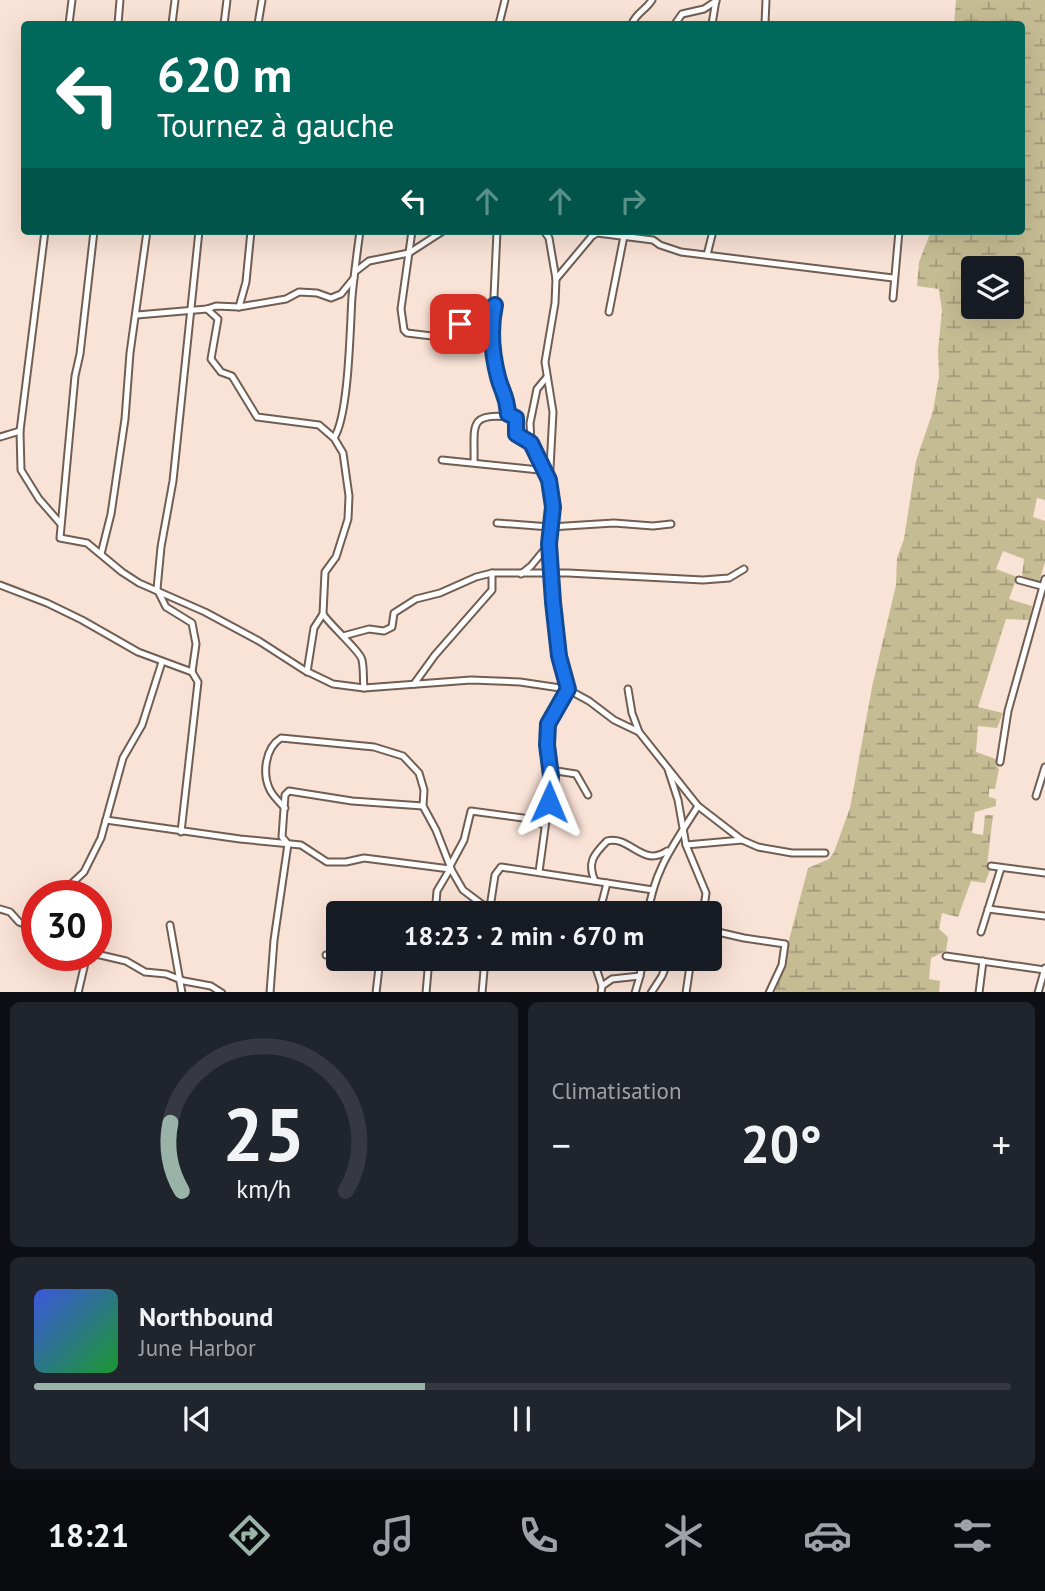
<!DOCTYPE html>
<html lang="fr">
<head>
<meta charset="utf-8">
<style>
	body { margin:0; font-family:"PT Sans",sans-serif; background:#20242c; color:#f1f3f6; height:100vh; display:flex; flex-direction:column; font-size:26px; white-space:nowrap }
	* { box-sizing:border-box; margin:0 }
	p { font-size:23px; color:#9ea1a6 }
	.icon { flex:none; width:38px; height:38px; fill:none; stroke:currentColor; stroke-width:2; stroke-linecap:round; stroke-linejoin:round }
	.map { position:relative; height:992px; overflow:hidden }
	.sheet { display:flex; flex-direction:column; gap:10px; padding:10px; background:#0d0f14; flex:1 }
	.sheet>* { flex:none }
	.guide { position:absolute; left:21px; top:21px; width:1004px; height:214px; border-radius:7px; box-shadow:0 7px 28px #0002; background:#00695c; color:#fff; overflow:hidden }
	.fabs { position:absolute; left:961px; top:256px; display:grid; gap:14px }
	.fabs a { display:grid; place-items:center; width:63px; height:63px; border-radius:7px; background:#171b24; box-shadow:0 7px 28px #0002; font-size:35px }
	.speed { position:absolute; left:21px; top:880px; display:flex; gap:14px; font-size:35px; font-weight:700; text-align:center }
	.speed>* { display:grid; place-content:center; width:91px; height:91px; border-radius:50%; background:#171b24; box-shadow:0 7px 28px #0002; line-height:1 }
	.speed .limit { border:10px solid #d22; background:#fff; color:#111 }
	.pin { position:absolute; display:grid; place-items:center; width:60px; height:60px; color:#fff; margin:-30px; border-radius:14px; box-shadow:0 4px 10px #0006 }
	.me { position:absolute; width:77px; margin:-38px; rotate:1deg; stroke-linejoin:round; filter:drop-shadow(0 0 5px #0008) }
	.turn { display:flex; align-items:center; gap:24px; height:147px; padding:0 21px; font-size:32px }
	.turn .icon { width:91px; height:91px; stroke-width:2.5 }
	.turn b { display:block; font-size:49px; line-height:60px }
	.lanes { display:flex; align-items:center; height:66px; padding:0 21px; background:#0003; justify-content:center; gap:35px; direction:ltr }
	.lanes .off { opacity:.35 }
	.big { font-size:52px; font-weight:700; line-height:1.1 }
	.sheet .tile { flex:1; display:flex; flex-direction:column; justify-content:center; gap:10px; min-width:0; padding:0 24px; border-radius:10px; background:#20242c }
	.sheet .dial { align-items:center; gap:0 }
	.dial svg { height:182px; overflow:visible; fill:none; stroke:#363941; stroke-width:7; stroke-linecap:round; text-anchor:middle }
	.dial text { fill:#f1f3f6; stroke:none }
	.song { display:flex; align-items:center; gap:21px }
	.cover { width:84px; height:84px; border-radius:10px; background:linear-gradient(135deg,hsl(230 70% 55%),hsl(130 70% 35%)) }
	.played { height:7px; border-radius:4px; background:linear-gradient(90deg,#9ab3a9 40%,#363941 40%) }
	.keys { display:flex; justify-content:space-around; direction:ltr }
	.heat { display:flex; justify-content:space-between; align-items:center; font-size:38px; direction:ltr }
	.sheet .tiles { flex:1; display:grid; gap:10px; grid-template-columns:1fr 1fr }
	.tile:last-child { grid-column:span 2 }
	.trip { position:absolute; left:326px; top:901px; width:396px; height:70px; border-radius:7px; background:#171b24; box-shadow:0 7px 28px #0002; font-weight:700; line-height:70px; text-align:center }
	.tabs { display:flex; height:112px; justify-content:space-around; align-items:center; background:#090b0e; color:#9ea1a6 }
	.tabs .icon { width:49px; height:49px }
	.tabs .active { color:#9ab3a9 }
	.tabs b { font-size:32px; color:#f1f3f6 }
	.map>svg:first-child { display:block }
</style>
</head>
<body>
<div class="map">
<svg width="1045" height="993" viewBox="0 0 1045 993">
	<defs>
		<pattern id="wetland-marsh" width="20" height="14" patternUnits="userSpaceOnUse" patternTransform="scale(1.75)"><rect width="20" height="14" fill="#c6bc94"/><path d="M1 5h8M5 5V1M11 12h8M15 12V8" fill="none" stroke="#a29979"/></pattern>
	</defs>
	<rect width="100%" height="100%" fill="#f9e2d6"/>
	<!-- wetland -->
	<path fill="url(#wetland-marsh)" fill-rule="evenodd" d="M956 0H1045V500L1037 498 1033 517 1045 521V562L1039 582 1022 576 1024 559 1003 551 996 569 1017 577 1009 599 1032 606 1029 620 1006 619 978 707 1003 713 997 728 978 726 976 752 996 759V765L999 769 995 789H989V797L996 799V806L975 812 972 833 983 835 985 815H993L987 866 990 870 985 883 971 881 958 917 942 913 939 929 948 937 946 951 931 958 929 979 940 981 939 992 775 993 808 868 829 859 834 852 850 808 872 687 896 585 897 558 904 539 916 461 933 411 939 377 938 350 942 311 939 289 917 286 919 262 931 231H1022V24H954ZM973 268H1012V306H973Z"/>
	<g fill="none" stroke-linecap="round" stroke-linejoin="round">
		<!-- minor casing -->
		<g stroke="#715e53" stroke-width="9">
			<g id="minor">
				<path d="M69 24 72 0"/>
				<path d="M118 24 120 0"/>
				<path d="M172 24 175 0"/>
				<path d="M224 24 227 0"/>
				<path d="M258 24 262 0"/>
				<path d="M499 24 505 0"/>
				<path d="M632 24C636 13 646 10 652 0"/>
				<path d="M675 24 682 14 704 9 716 1"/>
				<path d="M712 24 716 0"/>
				<path d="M765 24 766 0"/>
				<path d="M45 231 20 431 21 470 39 499 60 523"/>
				<path d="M94 231 80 354 75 376 60 538 87 543 122 572 139 583 205 612 259 641 304 670 333 684 364 688 471 680 520 682 567 689 589 701 614 720 639 732 698 806 742 840 758 847 792 853H825"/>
				<path d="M412 231 401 309 404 330 407 333 432 336 441 342H445L454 326 460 324 464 316 485 313 494 307"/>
				<path d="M497 231 492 340 498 379 507 397 508 414 516 418V434L531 443 548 478"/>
				<path d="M707 255 713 231"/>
				<path d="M356 271 369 261 409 253 443 231"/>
				<path d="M556 279 592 236 597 233 653 240 660 245 681 252 893 278"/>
				<path d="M893 298 899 231"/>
				<path d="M239 307 286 299 299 292 317 293 331 298 341 294 354 278"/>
				<path d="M207 309 218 319 211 359 221 372 232 376 257 417 319 425 334 438 343 453 349 496 348 519 336 557 325 572 323 614C330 625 361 652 362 660 364 669 363 679 364 688"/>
				<path d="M609 312 624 236"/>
				<path d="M137 315 207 309 216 306 239 307 246 282 251 231"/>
				<path d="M0 437 20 431"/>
				<path d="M334 438C349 415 350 328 352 297 354 275 357 253 360 231"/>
				<path d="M531 443 530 423 537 389 547 377"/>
				<path d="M442 460 539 470 544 476"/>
				<path d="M474 462C475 428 467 412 509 417"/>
				<path d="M497 523 550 527 614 523 653 526 671 524"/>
				<path d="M101 554 111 514 125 419 130 353 147 231"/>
				<path d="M521 574 531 566 549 544"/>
				<path d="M1019 580 1045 587"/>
				<path d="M0 585 47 603 82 620 138 652 192 672 198 682 181 832"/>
				<path d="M343 636 369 629 384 631 392 627 394 613 416 599 440 593 476 577 492 573H568L703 580 729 578 744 569"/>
				<path d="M192 672 196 644 192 623 166 607 157 589 161 547 173 481 199 231"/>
				<path d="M307 672 314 628 323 614"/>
				<path d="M414 684 435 655 492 590V573"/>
				<path d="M628 689 632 713 639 732"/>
				<path d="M1000 762 1008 711 1045 579"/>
				<path d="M668 769 678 800 686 845 706 893 703 914"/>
				<path d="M550 770 576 774 588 795"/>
				<path d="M1036 796 1045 767"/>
				<path d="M285 808C280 803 273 796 270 790 262 774 265 748 281 738L374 747 403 756 419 773 424 790 423 806 436 830 452 871 463 890 483 905 489 913"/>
				<path d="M106 820 240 839 301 845 327 862H346L364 858 450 869 437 891 435 914"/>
				<path d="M686 845 742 840"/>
				<path d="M450 866 464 840 471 811 523 818 545 825"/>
				<path d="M991 866 1045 873"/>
				<path d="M539 872 551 784 547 745 548 724 567 689 559 656 549 551 553 515 549 487 553 412 545 362 555 303 556 279 549 238 544 231"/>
				<path d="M595 881C587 863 593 855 607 841 630 835 642 868 667 851"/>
				<path d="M65 896 68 887 84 872 101 838 123 758 142 725 162 662"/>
				<path d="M0 909 10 912 19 922 37 929"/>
				<path d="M988 909 1045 916"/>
				<path d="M489 914 495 875 501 867 653 890"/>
				<path d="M599 914 607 883"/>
				<path d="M648 914C654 869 675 843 698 806"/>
				<path d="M170 925 182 993"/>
				<path d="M709 930 744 938 785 944 782 965 769 993"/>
				<path d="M981 932 1001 868"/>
				<path d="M96 954 126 961 145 972 166 974 184 981 211 986 222 993"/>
				<path d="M326 955H338"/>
				<path d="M946 956 1045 970"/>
				<path d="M593 959 602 986 601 993"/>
				<path d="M640 976 643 959"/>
				<path d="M602 986 612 979 640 976 635 993"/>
				<path d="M78 993 85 963 83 956"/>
				<path d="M270 993 274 940 288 844 282 837 285 795 289 791 352 801 423 806"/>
				<path d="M376 993 380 959"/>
				<path d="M426 993 429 959"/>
				<path d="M482 993 485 959"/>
				<path d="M651 993 662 976 669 959"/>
				<path d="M686 993 691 959"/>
				<path d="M979 993 983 961"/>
				<path d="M1038 993 1045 968"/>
			</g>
		</g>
		<!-- minor -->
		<use href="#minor" stroke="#fff" stroke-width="5"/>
	</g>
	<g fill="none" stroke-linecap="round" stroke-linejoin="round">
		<!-- route casing -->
		<g stroke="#114b97" stroke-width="18">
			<path id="route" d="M460 324 464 316 485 313 495 305C490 328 492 354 498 377 502 393 507 395 508 414L516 418V434L531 443 549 480 553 507 549 544 553 602 559 656 568 689 548 724 547 745 551 776 549 802"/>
		</g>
		<!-- route -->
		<use href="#route" stroke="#1a73e8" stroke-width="12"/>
	</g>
</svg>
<div class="fabs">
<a><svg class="icon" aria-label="layers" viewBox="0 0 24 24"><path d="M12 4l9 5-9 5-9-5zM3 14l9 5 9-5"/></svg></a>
</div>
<div class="speed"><div class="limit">30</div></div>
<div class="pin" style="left:460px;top:324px;background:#d93025"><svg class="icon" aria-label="arrive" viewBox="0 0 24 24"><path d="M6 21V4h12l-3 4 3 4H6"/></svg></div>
<svg class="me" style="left:549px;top:802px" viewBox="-20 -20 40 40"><path d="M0-17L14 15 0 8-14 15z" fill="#1a73e8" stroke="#fff" stroke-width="4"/></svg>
<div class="trip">18:23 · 2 min · 670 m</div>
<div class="guide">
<div class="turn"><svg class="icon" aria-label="left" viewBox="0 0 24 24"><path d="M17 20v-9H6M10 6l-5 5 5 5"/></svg><div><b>620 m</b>Tournez à gauche</div></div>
<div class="lanes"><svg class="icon" aria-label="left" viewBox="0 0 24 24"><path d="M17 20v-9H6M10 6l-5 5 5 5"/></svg><svg class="icon off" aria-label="ahead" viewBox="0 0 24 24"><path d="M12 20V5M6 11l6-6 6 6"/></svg><svg class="icon off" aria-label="ahead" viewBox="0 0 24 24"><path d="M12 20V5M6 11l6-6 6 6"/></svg><svg class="icon off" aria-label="right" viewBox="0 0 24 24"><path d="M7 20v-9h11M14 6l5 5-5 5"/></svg></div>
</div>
</div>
<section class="sheet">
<div class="tiles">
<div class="tile dial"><svg viewBox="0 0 100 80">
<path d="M14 69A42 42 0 1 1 86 69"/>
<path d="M14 69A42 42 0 0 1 9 39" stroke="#9ab3a9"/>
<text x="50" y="56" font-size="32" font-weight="700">25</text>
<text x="50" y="72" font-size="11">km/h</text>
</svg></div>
<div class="tile"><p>Climatisation</p>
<div class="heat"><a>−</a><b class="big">20°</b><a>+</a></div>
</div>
<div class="tile">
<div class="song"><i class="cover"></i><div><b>Northbound</b><p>June Harbor</p></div></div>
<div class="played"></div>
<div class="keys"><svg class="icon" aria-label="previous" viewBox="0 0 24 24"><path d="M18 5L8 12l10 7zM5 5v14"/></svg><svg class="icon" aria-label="pause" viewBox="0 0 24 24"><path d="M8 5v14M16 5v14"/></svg><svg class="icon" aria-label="next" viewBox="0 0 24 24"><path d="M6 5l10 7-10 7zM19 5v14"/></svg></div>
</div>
</div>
</section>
<nav class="tabs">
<b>18:21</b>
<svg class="icon active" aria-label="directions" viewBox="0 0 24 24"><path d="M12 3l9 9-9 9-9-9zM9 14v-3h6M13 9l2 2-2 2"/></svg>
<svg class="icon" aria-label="music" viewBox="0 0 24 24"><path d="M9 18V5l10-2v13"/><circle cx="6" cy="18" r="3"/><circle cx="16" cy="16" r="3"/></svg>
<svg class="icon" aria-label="phone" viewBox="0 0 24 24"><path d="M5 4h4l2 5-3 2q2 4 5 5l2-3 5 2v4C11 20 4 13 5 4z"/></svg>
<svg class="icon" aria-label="climate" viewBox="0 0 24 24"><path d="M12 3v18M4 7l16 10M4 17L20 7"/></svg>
<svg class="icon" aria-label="car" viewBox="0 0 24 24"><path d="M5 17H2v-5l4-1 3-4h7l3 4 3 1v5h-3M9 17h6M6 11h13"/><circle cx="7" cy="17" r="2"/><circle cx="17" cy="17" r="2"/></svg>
<svg class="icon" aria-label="filters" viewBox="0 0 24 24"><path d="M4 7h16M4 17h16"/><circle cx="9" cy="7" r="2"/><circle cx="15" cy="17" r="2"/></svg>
</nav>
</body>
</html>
